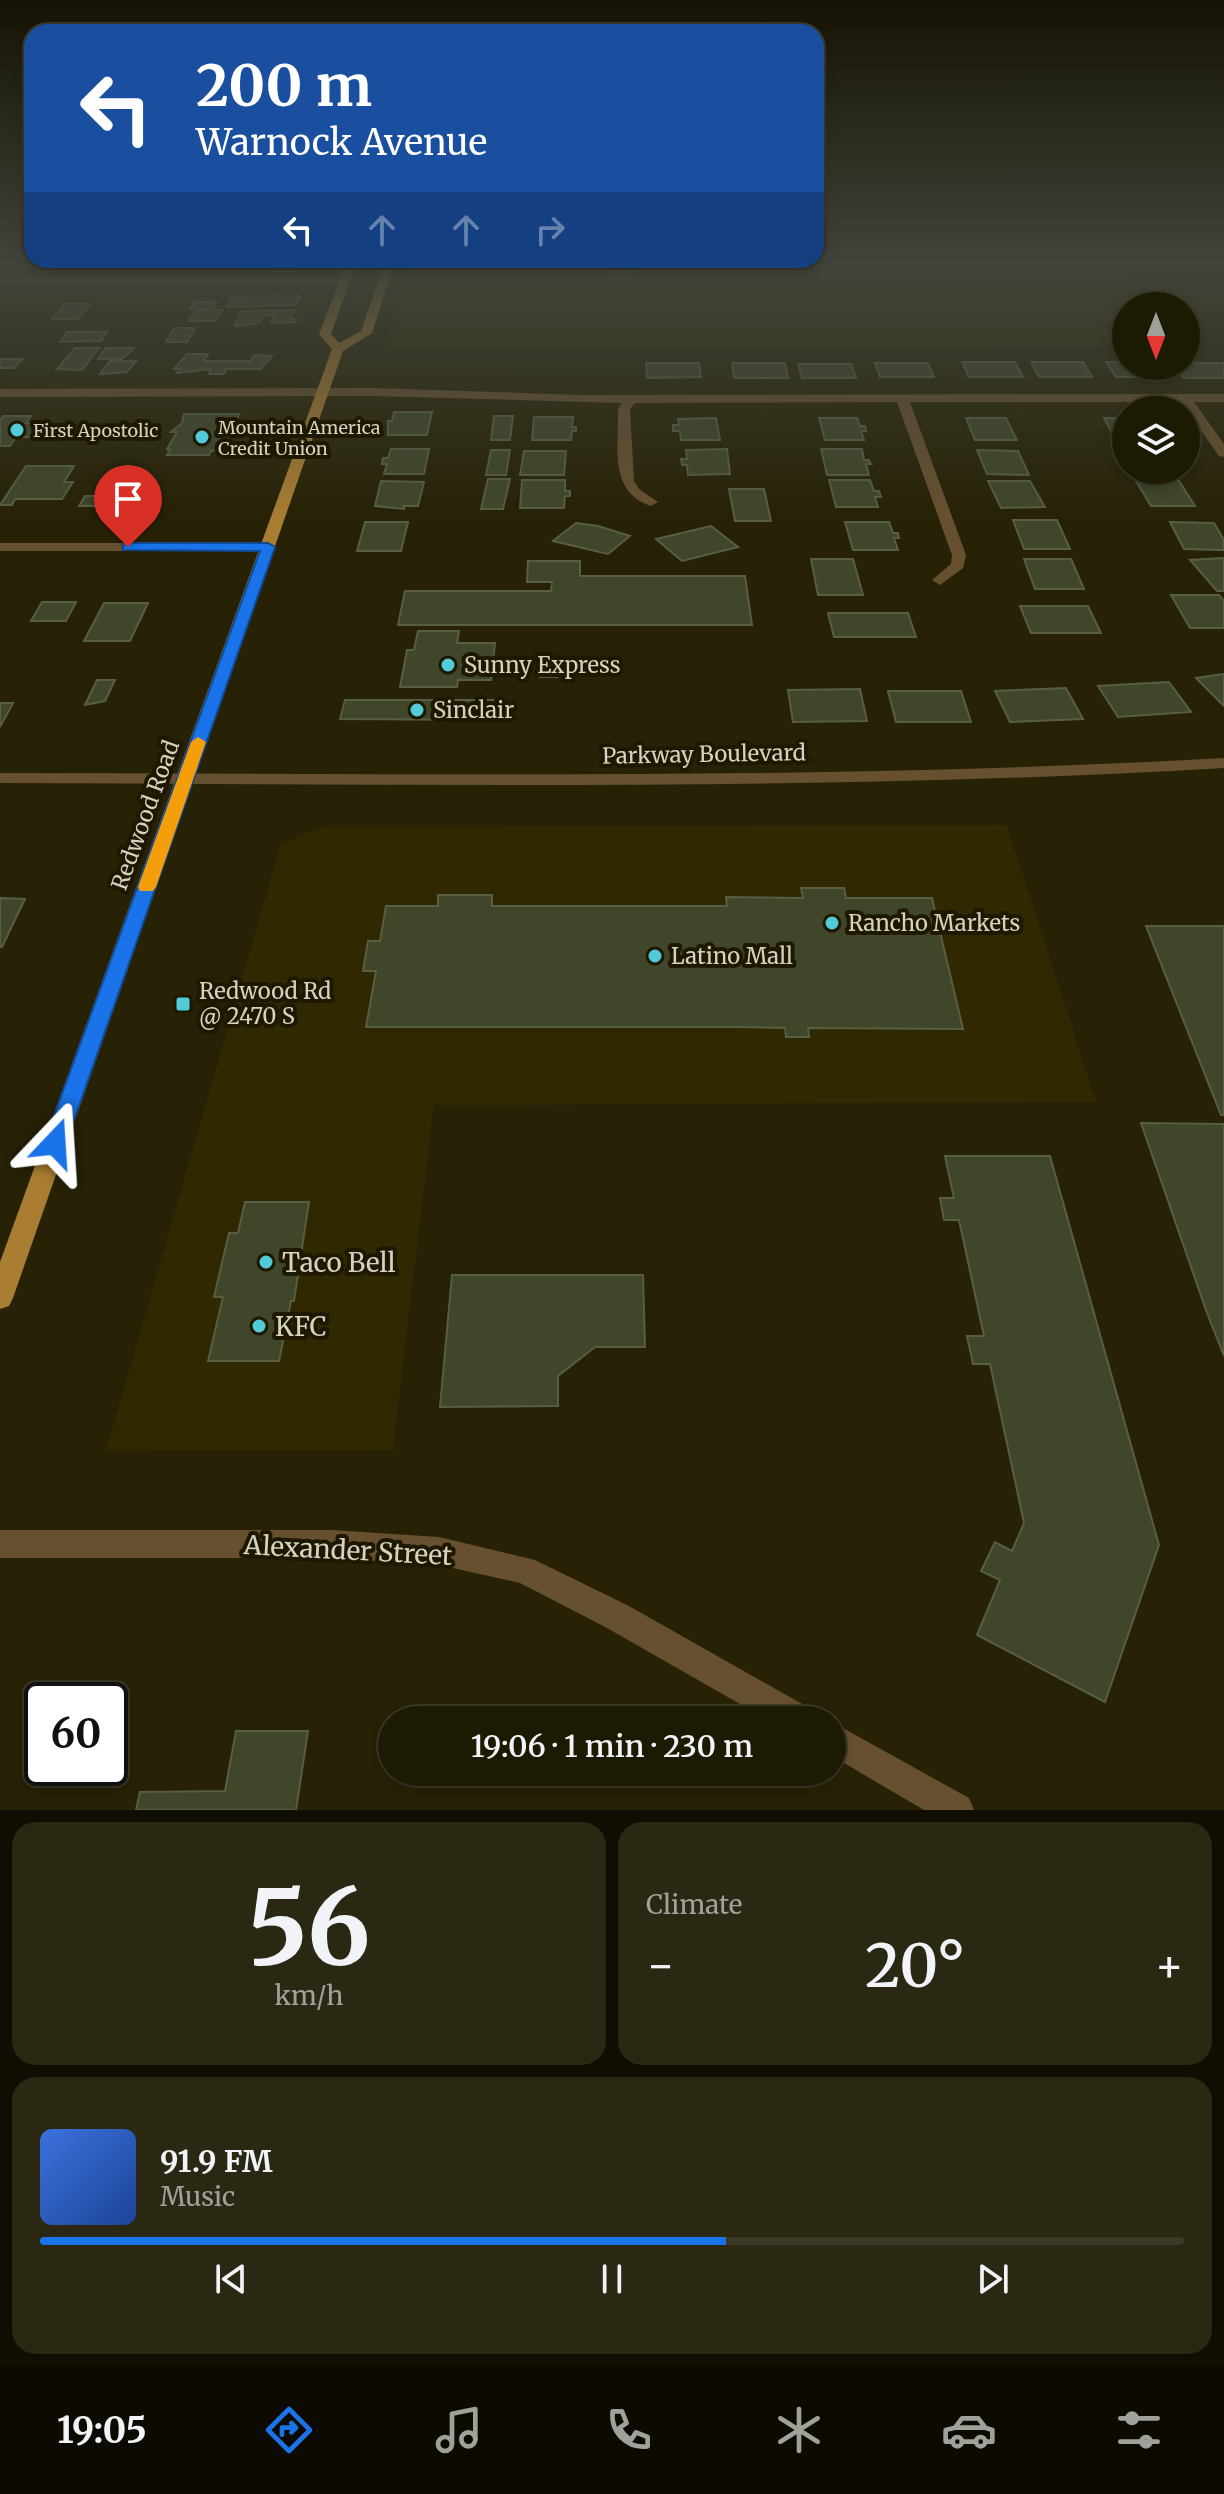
<!DOCTYPE html>
<html lang="en">
<head>
<meta charset="utf-8">
<style>
	body { margin:0; font-family:Merriweather,serif; background:#2a2713; color:#f1f3f6; height:100vh; display:flex; flex-direction:column; font-size:30px; white-space:nowrap }
	* { box-sizing:border-box; margin:0 }
	p { font-size:26px; color:#a0a19a }
	.icon { flex:none; width:44px; height:44px; fill:none; stroke:currentColor; stroke-width:2; stroke-linecap:round; stroke-linejoin:round }
	.map { position:relative; height:1810px; overflow:hidden }
	.side { display:flex; flex-direction:column; gap:12px; padding:12px; background:#100e02; flex:1 }
	.side>* { flex:none }
	.top-card { position:absolute; left:24px; top:24px; width:800px; height:244px; border-radius:24px; box-shadow:0 4px 12px #0003,0 0 0 2px #3b3826; background:#1a4fa0; color:#fff; overflow:hidden }
	.needle { width:52px; rotate:180deg }
	.tools { position:absolute; left:1112px; top:292px; display:grid; gap:16px }
	.tools a { display:grid; place-items:center; width:88px; height:88px; border-radius:50%; background:#1d1a04; box-shadow:0 4px 12px #0003,0 0 0 2px #3b3826; font-size:40px }
	.speed { position:absolute; left:24px; top:1682px; display:flex; gap:16px; font-size:40px; font-weight:700; text-align:center }
	.speed>* { display:grid; place-content:center; width:104px; height:104px; border-radius:50%; background:#1d1a04; box-shadow:0 4px 12px #0003,0 0 0 2px #3b3826; line-height:1 }
	.speed .limit { border:4px solid #111; border-radius:12px; background:#fff; color:#111 }
	.pin { position:absolute; display:grid; place-items:center; width:68px; height:68px; color:#fff; margin:-82px -34px; border-radius:50% 50% 50% 0; rotate:-45deg; box-shadow:0 0 8px #0007 }
	.pin .icon { rotate:45deg }
	.me { position:absolute; width:88px; margin:-44px; rotate:20deg; stroke-linejoin:round; filter:drop-shadow(0 0 6px #0008) }
	.turn { display:flex; align-items:center; gap:28px; height:168px; padding:0 40px; font-size:36px }
	.turn .icon { width:104px; height:104px; stroke-width:2.5 }
	.turn b { display:block; font-size:56px; line-height:68px }
	.lanes { display:flex; align-items:center; height:76px; padding:0 40px; background:#0003; justify-content:center; gap:40px; direction:ltr }
	.lanes .off { opacity:.35 }
	.big { font-size:60px; font-weight:600; line-height:1.1 }
	.side .widget { flex:1; display:flex; flex-direction:column; justify-content:center; gap:12px; min-width:0; padding:0 28px; border-radius:24px; background:#2a2713 }
	.side .dial { align-items:center; gap:0 }
	.dial b { font-size:104px; line-height:1 }
	.song { display:flex; align-items:center; gap:24px }
	.cover { width:96px; height:96px; border-radius:12px; background:linear-gradient(135deg,hsl(220 70% 55%),hsl(220 70% 35%)) }
	.played { height:8px; border-radius:4px; background:linear-gradient(90deg,#1a73e8 60%,#3b3826 60%) }
	.keys { display:flex; justify-content:space-around; direction:ltr }
	.heat { display:flex; justify-content:space-between; align-items:center; font-size:44px; direction:ltr }
	.side .tiles { flex:1; display:grid; gap:12px; grid-template-columns:1fr 1fr }
	.widget:last-child { grid-column:span 2 }
	.trip { position:absolute; left:378px; top:1706px; width:468px; height:80px; border-radius:40px; background:#1d1a04; box-shadow:0 4px 12px #0003,0 0 0 2px #3b3826; font-weight:600; line-height:80px; text-align:center }
	.tabs { display:flex; height:128px; justify-content:space-around; align-items:center; background:#0c0a02; color:#a0a19a }
	.tabs .icon { width:56px; height:56px }
	.tabs .active { color:#1a73e8 }
	.tabs b { font-size:36px; color:#f1f3f6 }
	.map>svg:first-child { display:block }
</style>
</head>
<body>
<div class="map">
<svg width="1224" height="1810" viewBox="0 0 1224 1810">
	<rect width="100%" height="100%" fill="#272205"/>
	<!-- built -->
	<g fill="#2f2801">
		<path d="M410 264H1116L1149 306H1126V346L386 348Z"/>
		<path d="M1007 825 1096 1102 434 1105 393 1450 106 1451 281 843 322 827Z"/>
	</g>
	<!-- green -->
	<path fill="#422b1a" d="M831 264H1108L1112 270H833Z"/>
	<!-- building -->
	<g fill="#3f462a" stroke="#575e41" stroke-width="2">
		<path d="M269 264H308L295 267 293 271 273 272 272 268H267Z"/>
		<path d="M612 269H636V278H611Z"/>
		<path d="M300 296 296 305 227 307 232 297Z"/>
		<path d="M194 302H216L212 309H190Z"/>
		<path d="M65 304H90L78 319H52Z"/>
		<path d="M203 310H222L216 321H188L193 313Z"/>
		<path d="M294 310 290 319H296L295 322 271 323 275 315H264L259 323 235 326 241 311Z"/>
		<path d="M174 328H195L187 342H166Z"/>
		<path d="M67 332H107L101 341 60 342Z"/>
		<path d="M75 348H99L82 370 57 369Z"/>
		<path d="M106 348H134L122 359H98Z"/>
		<path d="M187 354H208L204 361H251L254 355 272 356 261 369H226L224 374H209L211 369 177 373 180 369H174Z"/>
		<path d="M0 359H22L14 368H0Z"/>
		<path d="M110 361H136L127 372 100 374Z"/>
		<path d="M962 362H1015L1023 377H969Z"/>
		<path d="M1031 362H1083L1092 377H1039Z"/>
		<path d="M1106 362H1126V366H1162L1169 377H1116Z"/>
		<path d="M646 363H699L701 377 647 378Z"/>
		<path d="M732 363H785L788 378H734Z"/>
		<path d="M875 363H928L934 377H880Z"/>
		<path d="M1186 363H1224V378H1184L1175 366H1186Z"/>
		<path d="M798 364H851L856 378H802Z"/>
		<path d="M394 412H432L427 435H388V421H392Z"/>
		<path d="M184 414H239L226 444 219 450 211 451 209 455H167L170 449H167L177 432H171L182 423Z"/>
		<path d="M3 416H31L26 423H38L29 437H16L10 446H0V421Z"/>
		<path d="M494 416H513L510 440H491Z"/>
		<path d="M534 417H573L572 427H576V431H572L571 440H532Z"/>
		<path d="M716 418 720 440H681L680 431H673V425H679L678 419Z"/>
		<path d="M819 418H857L860 426H865L866 431H861L864 440H825Z"/>
		<path d="M966 418H1006L1017 440H975Z"/>
		<path d="M1104 418H1126V440H1116Z"/>
		<path d="M391 449H429L424 474H384L387 464H382L383 458H388Z"/>
		<path d="M727 449 730 474 688 475 687 465H682L681 459H687L686 450Z"/>
		<path d="M821 449H862L864 460H869L871 464H866L869 475H827Z"/>
		<path d="M491 450H510L506 475H486Z"/>
		<path d="M977 450 1018 451 1029 475 987 474Z"/>
		<path d="M524 451H566L564 475H520Z"/>
		<path d="M26 466H74L64 482H73L62 499H15L12 505H0Z"/>
		<path d="M1128 470H1175L1178 474 1131 475Z"/>
		<path d="M488 479H510L503 509H481Z"/>
		<path d="M522 480H565V491H570V496H565L564 508H520Z"/>
		<path d="M829 480H870L874 491H879L881 497H875L878 507H836Z"/>
		<path d="M381 481 424 482 418 506H404V509L375 506Z"/>
		<path d="M988 481H1030L1045 507 1001 508Z"/>
		<path d="M1136 481H1179L1195 506H1151Z"/>
		<path d="M729 489H764L771 521H735Z"/>
		<path d="M85 496H137L131 506H79Z"/>
		<path d="M1013 520H1057L1070 549H1024Z"/>
		<path d="M365 522H408L401 551H357Z"/>
		<path d="M845 522H889L893 533H898L899 538H894L898 550H853Z"/>
		<path d="M1170 522 1214 523 1224 540V550L1184 549Z"/>
		<path d="M576 523 598 526 630 536 608 554 553 541Z"/>
		<path d="M711 526 738 547 682 561 656 539Z"/>
		<path d="M1224 558V591H1217L1190 560Z"/>
		<path d="M811 559H853L863 595H818Z"/>
		<path d="M1024 559H1071L1084 589H1035Z"/>
		<path d="M528 561H580V576H745L752 625H398L405 591H551L552 582H527Z"/>
		<path d="M1171 595H1219L1224 601V628H1190Z"/>
		<path d="M42 602H76L66 621H31Z"/>
		<path d="M104 603H148L130 641H84Z"/>
		<path d="M1020 606H1088L1101 633H1031Z"/>
		<path d="M828 613H908L916 637H834Z"/>
		<path d="M418 631H459L457 643H495L491 680H458L457 687H400L407 650H414Z"/>
		<path d="M541 663H558L557 677H540Z"/>
		<path d="M1224 674V706L1196 678Z"/>
		<path d="M97 680H115L105 701 85 705Z"/>
		<path d="M1169 682 1191 712 1118 717 1098 686Z"/>
		<path d="M1066 688 1083 719 1010 722 995 691Z"/>
		<path d="M860 689 867 721 793 722 788 690Z"/>
		<path d="M888 691H961L971 722H896Z"/>
		<path d="M345 700H493L491 720 340 719Z"/>
		<path d="M0 703H13L0 727Z"/>
		<path d="M801 888H844L846 898H932L963 1029 808 1028 809 1037H786L785 1028 736 1027H366L376 971H363L368 941H380L386 906H438V895H492V906H727L726 897 803 898Z"/>
		<path d="M0 898 25 899 2 947H0Z"/>
		<path d="M1146 926H1224V1115H1221Z"/>
		<path d="M1141 1123 1224 1124V1356L1207 1313Z"/>
		<path d="M945 1156H1050L1159 1545 1105 1702 977 1635 1000 1580 981 1571 995 1542 1012 1551 1024 1523 990 1364H973L967 1336H984L959 1220H944L940 1198H954Z"/>
		<path d="M245 1202H309L294 1301H291L279 1361H208L223 1297H214L229 1233H238Z"/>
		<path d="M452 1275H643L645 1347H595L558 1376V1406L440 1407Z"/>
		<path d="M236 1731H308L296 1810H136L140 1792 225 1791Z"/>
	</g>
	<g fill="none" stroke-linecap="round" stroke-linejoin="round">
		<!-- minor -->
		<g fill="#66502f" fill-rule="evenodd">
			<path d="M0 278H345L350 281 345 284H0Z"/>
			<path d="M373 388 581 395 1224 394V402H1194L1224 444V457L1219 456 1181 402H910L966 555 963 568 940 585 932 580 951 564 952 555 897 402 635 403 630 409 634 481 639 489 658 502 651 506C608 492 619 446 618 409L622 403 373 396 0 397V389Z"/>
			<path d="M0 543H268L275 547 268 551H0Z"/>
			<path d="M1224 758V768C817 792 408 784 0 783V773C408 773 817 781 1224 758Z"/>
			<path d="M0 1530H332L439 1537 535 1560 629 1606 811 1709 816 1720H768L607 1628 520 1583 439 1565 332 1558H0Z"/>
			<path d="M832 1722 969 1798 974 1810H924L832 1756Z"/>
		</g>
		<!-- major -->
		<path fill="#a97d32" fill-rule="evenodd" d="M346 264H356L331 334 339 343 361 331 384 264H394L372 333 343 351 13 1298 9 1306 0 1309V1262L332 349 319 334Z"/>
	</g>
	<!-- sky -->
	<linearGradient id="sky" x2="0" y2="1"><stop stop-color="#151303"/><stop offset="0.51" stop-color="#41443b"/><stop offset="1" stop-color="#41443b" stop-opacity="0"/></linearGradient>
	<rect width="1224" height="518" fill="url(#sky)"/>
	<!-- route -->
	<path fill="#1a73e8" stroke="#114b97" stroke-width="2" d="M128 543H268L275 547 66 1143 63 1148H48L44 1143 260 551 123 550V544Z"/>
	<!-- slow -->
	<path fill="#f59e0b" d="M198 737 206 742 156 887 153 891H140L138 887 191 742Z"/>
	<!-- markers -->
	<g fill="#52cbd9" stroke="#1e1800" stroke-width="3">
		<circle cx="17" cy="430" r="8"/>
		<circle cx="202" cy="437" r="8"/>
		<circle cx="448" cy="665" r="8"/>
		<circle cx="417" cy="710" r="8"/>
		<circle cx="832" cy="923" r="8"/>
		<circle cx="655" cy="956" r="8"/>
		<rect x="175" y="996" width="16" height="16" rx="4"/>
		<circle cx="266" cy="1262" r="8"/>
		<circle cx="259" cy="1326" r="8"/>
	</g>
	<g text-anchor="middle" dominant-baseline="central" stroke-width="8" stroke-linejoin="round" paint-order="stroke">
		<!-- far-poi labels -->
		<g font-size="18" fill="#d4d2c1" stroke="#1e1800" text-anchor="start">
			<text x="218" y="427">Mountain America<tspan x="218" dy="21">Credit Union</tspan></text>
			<text x="33" y="430">First Apostolic</text>
		</g>
		<!-- poi labels -->
		<g font-size="22" fill="#d4d2c1" stroke="#1e1800" text-anchor="start">
			<text x="464" y="665">Sunny Express</text>
			<text x="433" y="710">Sinclair</text>
			<text x="848" y="923">Rancho Markets</text>
			<text x="671" y="956">Latino Mall</text>
			<text x="199" y="991">Redwood Rd<tspan x="199" dy="25">@ 2470 S</tspan></text>
		</g>
		<!-- street labels -->
		<g font-size="22" fill="#d4d2c1" stroke="#1e1800">
			<text transform="translate(704 754) rotate(-1)">Parkway Boulevard</text>
			<text transform="translate(145 815) rotate(-70)">Redwood Road</text>
		</g>
		<!-- near-poi labels -->
		<g font-size="26" fill="#d4d2c1" stroke="#1e1800" text-anchor="start">
			<text x="282" y="1262">Taco Bell</text>
			<text x="275" y="1326">KFC</text>
		</g>
		<!-- near-street labels -->
		<g font-size="26" fill="#d4d2c1" stroke="#1e1800">
			<text transform="translate(348 1550) rotate(3)">Alexander Street</text>
		</g>
	</g>
</svg>
<div class="tools">
<a><svg class="needle" viewBox="-14 -14 28 28"><path d="M0-13l5 13h-10z" fill="#e53935"/><path d="M0 13l5-13h-10z" fill="#a0a19a"/></svg></a>
<a><svg class="icon" aria-label="layers" viewBox="0 0 24 24"><path d="M12 4l9 5-9 5-9-5zM3 14l9 5 9-5"/></svg></a>
</div>
<div class="speed"><div class="limit">60</div></div>
<div class="pin" style="left:128px;top:547px;background:#d93025"><svg class="icon" aria-label="arrive" viewBox="0 0 24 24"><path d="M6 21V4h12l-3 4 3 4H6"/></svg></div>
<svg class="me" style="left:55px;top:1143px" viewBox="-20 -20 40 40"><path d="M0-17L14 15 0 8-14 15z" fill="#1a73e8" stroke="#fff" stroke-width="4"/></svg>
<div class="trip">19:06 · 1 min · 230 m</div>
<div class="top-card">
<div class="turn"><svg class="icon" aria-label="left" viewBox="0 0 24 24"><path d="M17 20v-9H6M10 6l-5 5 5 5"/></svg><div><b>200 m</b>Warnock Avenue</div></div>
<div class="lanes"><svg class="icon" aria-label="left" viewBox="0 0 24 24"><path d="M17 20v-9H6M10 6l-5 5 5 5"/></svg><svg class="icon off" aria-label="ahead" viewBox="0 0 24 24"><path d="M12 20V5M6 11l6-6 6 6"/></svg><svg class="icon off" aria-label="ahead" viewBox="0 0 24 24"><path d="M12 20V5M6 11l6-6 6 6"/></svg><svg class="icon off" aria-label="right" viewBox="0 0 24 24"><path d="M7 20v-9h11M14 6l5 5-5 5"/></svg></div>
</div>
</div>
<section class="side">
<div class="tiles">
<div class="widget dial"><b>56</b><p>km/h</p></div>
<div class="widget"><p>Climate</p>
<div class="heat"><a>−</a><b class="big">20°</b><a>+</a></div>
</div>
<div class="widget">
<div class="song"><i class="cover"></i><div><b>91.9 FM</b><p>Music</p></div></div>
<div class="played"></div>
<div class="keys"><svg class="icon" aria-label="previous" viewBox="0 0 24 24"><path d="M18 5L8 12l10 7zM5 5v14"/></svg><svg class="icon" aria-label="pause" viewBox="0 0 24 24"><path d="M8 5v14M16 5v14"/></svg><svg class="icon" aria-label="next" viewBox="0 0 24 24"><path d="M6 5l10 7-10 7zM19 5v14"/></svg></div>
</div>
</div>
</section>
<nav class="tabs">
<b>19:05</b>
<svg class="icon active" aria-label="directions" viewBox="0 0 24 24"><path d="M12 3l9 9-9 9-9-9zM9 14v-3h6M13 9l2 2-2 2"/></svg>
<svg class="icon" aria-label="music" viewBox="0 0 24 24"><path d="M9 18V5l10-2v13"/><circle cx="6" cy="18" r="3"/><circle cx="16" cy="16" r="3"/></svg>
<svg class="icon" aria-label="phone" viewBox="0 0 24 24"><path d="M5 4h4l2 5-3 2q2 4 5 5l2-3 5 2v4C11 20 4 13 5 4z"/></svg>
<svg class="icon" aria-label="climate" viewBox="0 0 24 24"><path d="M12 3v18M4 7l16 10M4 17L20 7"/></svg>
<svg class="icon" aria-label="car" viewBox="0 0 24 24"><path d="M5 17H2v-5l4-1 3-4h7l3 4 3 1v5h-3M9 17h6M6 11h13"/><circle cx="7" cy="17" r="2"/><circle cx="17" cy="17" r="2"/></svg>
<svg class="icon" aria-label="filters" viewBox="0 0 24 24"><path d="M4 7h16M4 17h16"/><circle cx="9" cy="7" r="2"/><circle cx="15" cy="17" r="2"/></svg>
</nav>
</body>
</html>
